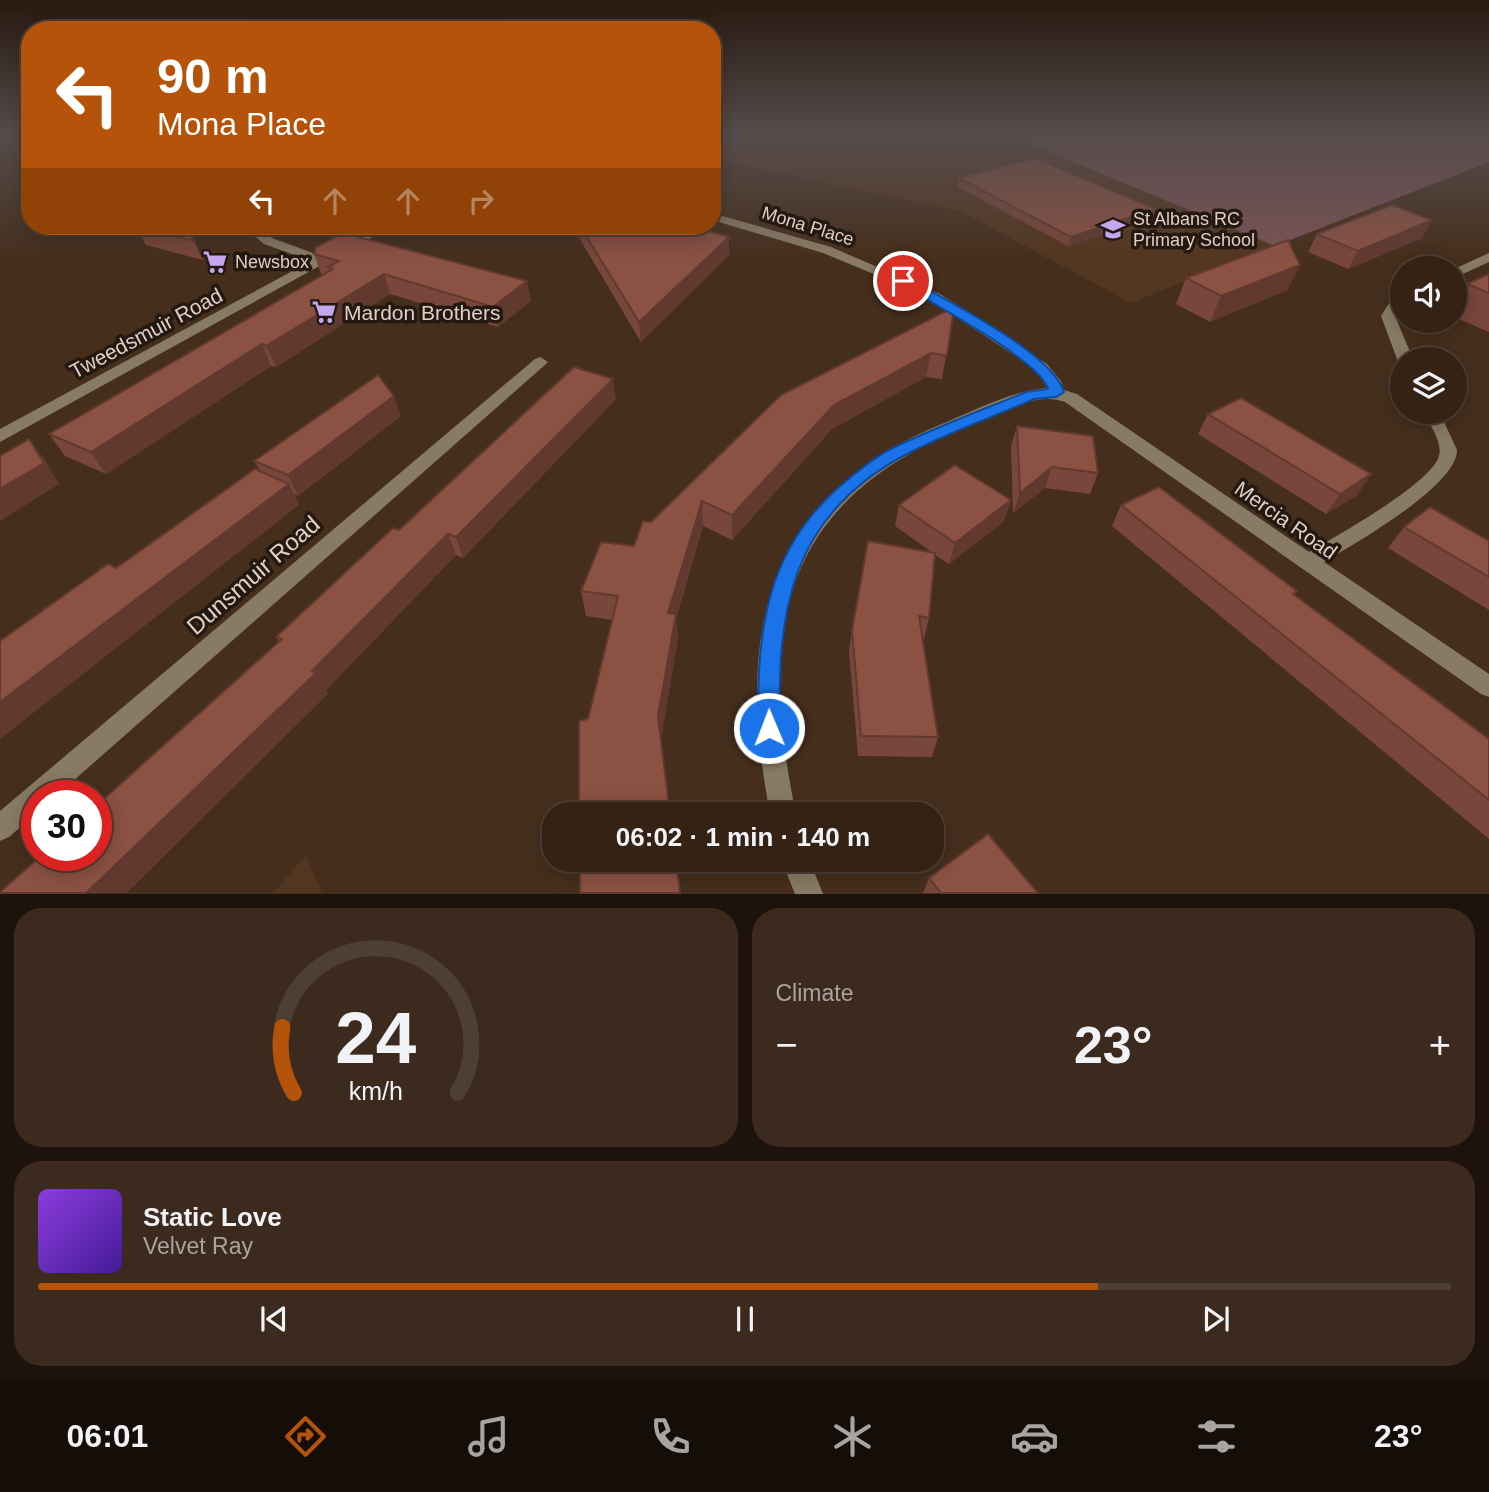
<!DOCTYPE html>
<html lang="en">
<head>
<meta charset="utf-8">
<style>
	body { margin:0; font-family:Helvetica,sans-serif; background:#3c2a1e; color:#f1f3f6; height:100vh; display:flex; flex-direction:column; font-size:26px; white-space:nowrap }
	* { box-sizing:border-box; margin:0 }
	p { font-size:23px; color:#a9a4a0 }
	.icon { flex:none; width:38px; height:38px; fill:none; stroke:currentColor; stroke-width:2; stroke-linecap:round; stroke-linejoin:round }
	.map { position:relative; height:894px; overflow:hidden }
	.drawer { display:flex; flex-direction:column; gap:14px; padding:14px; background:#1d130c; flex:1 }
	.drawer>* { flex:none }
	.guide { position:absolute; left:21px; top:21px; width:700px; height:214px; border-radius:28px; box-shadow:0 4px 18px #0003,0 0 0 2px #4e3f34; background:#b45309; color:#fff; overflow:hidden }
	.tools { position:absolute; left:1390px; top:256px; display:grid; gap:14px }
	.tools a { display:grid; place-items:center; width:77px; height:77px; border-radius:50%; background:#342215; box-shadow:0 4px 18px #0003,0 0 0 2px #4e3f34; font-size:35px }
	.speed { position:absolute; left:21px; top:780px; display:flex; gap:14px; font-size:35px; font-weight:700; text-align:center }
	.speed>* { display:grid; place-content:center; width:91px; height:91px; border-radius:50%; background:#342215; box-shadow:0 4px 18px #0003,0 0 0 2px #4e3f34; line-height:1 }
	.speed .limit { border:10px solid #d22; background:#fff; color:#111 }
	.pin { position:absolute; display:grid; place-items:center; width:60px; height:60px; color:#fff; margin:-30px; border:4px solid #fff; border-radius:50%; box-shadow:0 2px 7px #0007 }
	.me { position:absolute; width:77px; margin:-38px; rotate:359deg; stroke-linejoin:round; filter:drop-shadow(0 0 5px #0008) }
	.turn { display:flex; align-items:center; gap:24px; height:147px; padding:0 21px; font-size:32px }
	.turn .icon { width:91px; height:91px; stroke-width:2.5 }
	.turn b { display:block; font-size:49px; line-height:60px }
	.lanes { display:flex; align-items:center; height:66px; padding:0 21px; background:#0003; justify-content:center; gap:35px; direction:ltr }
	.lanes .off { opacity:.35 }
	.big { font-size:52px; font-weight:800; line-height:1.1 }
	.drawer .widget { flex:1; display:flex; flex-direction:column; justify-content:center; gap:10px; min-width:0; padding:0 24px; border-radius:28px; background:#3c2a1e }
	.drawer .dial { align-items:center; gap:0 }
	.dial svg { height:182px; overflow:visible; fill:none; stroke:#4e3f34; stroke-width:7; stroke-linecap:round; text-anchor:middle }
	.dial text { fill:#f1f3f6; stroke:none }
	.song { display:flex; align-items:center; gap:21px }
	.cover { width:84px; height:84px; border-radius:10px; background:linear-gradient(135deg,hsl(270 70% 55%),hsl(260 70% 35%)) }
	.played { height:7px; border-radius:4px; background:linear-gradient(90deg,#b45309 75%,#4e3f34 75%) }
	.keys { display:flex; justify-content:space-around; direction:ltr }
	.heat { display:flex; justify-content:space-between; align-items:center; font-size:38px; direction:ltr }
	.drawer .tiles { flex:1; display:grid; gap:14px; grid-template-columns:1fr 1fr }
	.widget:last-child { grid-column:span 2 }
	.trip { position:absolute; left:542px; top:802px; width:402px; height:70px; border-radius:28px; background:#342215; box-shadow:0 4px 18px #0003,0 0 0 2px #4e3f34; font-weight:800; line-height:70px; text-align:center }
	.menu { display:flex; height:112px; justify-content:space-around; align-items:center; background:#150e08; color:#a9a4a0 }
	.menu .icon { width:49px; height:49px }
	.menu .on { color:#b45309 }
	.menu b { font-size:32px; color:#f1f3f6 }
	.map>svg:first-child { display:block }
</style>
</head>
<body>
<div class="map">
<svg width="1489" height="894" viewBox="0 0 1489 894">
	<rect width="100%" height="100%" fill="#452e1c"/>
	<!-- built -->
	<g fill="#53361f">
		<path d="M1009 135 1275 246 1131 303 960 211 716 160 745 139 712 136Z"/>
		<path d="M306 855 322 893H273Z"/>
	</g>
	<!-- green -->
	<path fill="#7b5256" d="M1009 135H1489V162L1275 246Z"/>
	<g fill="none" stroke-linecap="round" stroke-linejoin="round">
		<!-- minor -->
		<g fill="#887b65" fill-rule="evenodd">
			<path d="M712 213 831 247 940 294 1047 364 1061 381 1064 390 1077 394 1309 552C1335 537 1432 483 1439 456 1443 442 1429 424 1423 411H1439L1457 450C1457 486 1354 544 1324 562L1489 674V697L1481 694 1065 402C1034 390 994 416 965 427 777 504 758 631 796 814H770C737 640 759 502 937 426 969 413 1013 390 1047 388L1037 370 930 300 898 284 823 253 712 220Z"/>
			<path d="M242 226H255L272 238 321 256 377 226H392L0 442V429L311 261 264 244Z"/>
			<path d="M1489 253V262L1454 278V269Z"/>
			<path d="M1402 296V306L1395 316 1413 359H1402V363L1397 359 1381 316 1391 300Z"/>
			<path d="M540 357 548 362 545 365 56 796H37V813L9 837 0 841V811L535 359Z"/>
			<path d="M781 859H809L823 894H795Z"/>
		</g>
	</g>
	<!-- wall -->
	<g fill="#78463a">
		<path d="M959 178 1153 218 1068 246 958 187Z"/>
		<path d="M135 226H184L194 241 203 260 146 245Z"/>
		<path d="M572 226H691L729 237V255L641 342Z"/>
		<path d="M1317 234 1422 238 1348 269 1308 252Z"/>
		<path d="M314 254 531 301 498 327 390 294 276 367 271 366 106 474 65 456 49 434 324 274H321Z"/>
		<path d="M1300 265 1287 290 1210 322 1176 304 1186 278Z"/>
		<path d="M1489 274V332L1454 317V304L1467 284Z"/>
		<path d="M954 307 942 379 926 377 832 429 732 540 703 526 676 619 678 639 588 719 612 620 586 616 581 591 634 546 651 522Z"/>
		<path d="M616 399 463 558 456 555 326 690 328 694 279 642 276 637 399 530Z"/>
		<path d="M1208 414 1371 474 1357 495 1326 514 1198 434Z"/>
		<path d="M401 416 298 496 294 494 299 505 116 568 260 471 254 461Z"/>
		<path d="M1017 426 1098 473 1090 494 1045 488 1013 513 1011 446Z"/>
		<path d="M899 505 1004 521 949 564 935 555 929 618 924 639H922L938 737 932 757 858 756 849 651 852 630 933 553 895 526Z"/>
		<path d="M1121 505 1297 591 1295 595 1489 739V839L1112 526Z"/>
		<path d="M1404 527 1489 541V610L1388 548Z"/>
		<path d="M929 878 1038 893H923Z"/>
	</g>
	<!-- shaded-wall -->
	<g fill="#61392f">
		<path d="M1156 209 1153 218 1068 246 1071 237Z"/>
		<path d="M1432 220 1422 238 1348 269 1358 251Z"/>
		<path d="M324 226H334L327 232Z"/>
		<path d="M729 237V255L641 342 639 322Z"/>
		<path d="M1300 265 1287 290 1210 322 1221 296Z"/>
		<path d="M384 274 390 294 276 367 266 346Z"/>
		<path d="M527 281 531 301 498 327 493 307Z"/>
		<path d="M262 344 271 366 106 474 91 452Z"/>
		<path d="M931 353 926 377 832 429 732 540V515L834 405Z"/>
		<path d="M613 379 616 399 463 558 456 537Z"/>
		<path d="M394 396 401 416 298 496 288 475Z"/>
		<path d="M29 439 45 460 59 484 0 521V489Z"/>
		<path d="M1052 467 1045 488 1013 513 1020 493Z"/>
		<path d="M1371 474 1357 495 1326 514 1340 494Z"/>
		<path d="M289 484 299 505 0 739V702Z"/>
		<path d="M1011 500 1004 521 949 564 955 543Z"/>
		<path d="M702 501 703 526 676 619 678 639 661 740 658 716 668 613Z"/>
		<path d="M448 534 456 555 326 690 328 694 127 893H86L312 671Z"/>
	</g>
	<!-- building -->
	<g fill="#8b5143" stroke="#61392f" stroke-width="2">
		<path d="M1035 158 1156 209 1071 237 959 178Z"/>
		<path d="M1392 205 1432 220 1358 251 1317 234Z"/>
		<path d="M136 226H184L194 241Z"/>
		<path d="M580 226H691L729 237 639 322Z"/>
		<path d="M343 233 527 281 493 307 384 274 266 346 262 344 91 452 49 434 333 269 328 267 339 261 314 254 316 247Z"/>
		<path d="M1288 240 1300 265 1221 296 1186 278Z"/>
		<path d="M1489 274V293L1467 284Z"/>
		<path d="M954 307 947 356 931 353 834 405 732 515 702 501 668 613 676 614 658 716 670 814H579V721L588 719 618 596 581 591 601 542 634 546 643 521 651 522 781 395Z"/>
		<path d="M574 367 613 379 456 537 448 534 312 671 316 673 86 893H0V892L41 856H96V806L282 639 276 637 393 528 399 530Z"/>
		<path d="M378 375 394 396 288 475 254 461Z"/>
		<path d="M1241 398 1371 474 1340 494 1208 414Z"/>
		<path d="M1017 426 1093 436 1098 473 1052 467 1020 493Z"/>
		<path d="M29 439 44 463 0 489V456Z"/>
		<path d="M955 465 1011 500 955 543 899 505Z"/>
		<path d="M255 469 289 484 0 702V641L108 564 116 568Z"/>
		<path d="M1159 487 1297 591 1293 594 1489 739V800L1121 505Z"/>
		<path d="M1430 507 1489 541V577L1404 527Z"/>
		<path d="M868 541 935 553 929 618 919 616 938 737 861 736 852 630Z"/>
		<path d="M988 834 1038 893H941L929 878Z"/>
		<path d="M580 859H676L680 893H580Z"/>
	</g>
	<!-- sky -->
	<linearGradient id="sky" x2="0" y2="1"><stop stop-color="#26190f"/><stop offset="0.52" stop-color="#564c4b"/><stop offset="1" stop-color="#564c4b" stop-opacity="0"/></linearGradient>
	<rect width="1489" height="260" fill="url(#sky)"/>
	<!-- route -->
	<path fill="#1a73e8" stroke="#114b97" stroke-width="2" d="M898 278H907C944 299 1053 353 1064 392L1056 397 1034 399C991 418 944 434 903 456 790 518 777 611 780 728L777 736 769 738 761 736 758 728C757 631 765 548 845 482 860 469 875 457 893 448 936 427 982 410 1026 392L1048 389C1041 361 927 300 898 283Z"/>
	<!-- icons -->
	<defs>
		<g id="school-bare" transform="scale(1.89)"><path d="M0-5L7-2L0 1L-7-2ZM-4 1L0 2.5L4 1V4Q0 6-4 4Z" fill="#c6a6f0" stroke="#241911" stroke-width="2.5" paint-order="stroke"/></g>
		<g id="supermarket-bare" transform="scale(1.89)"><path d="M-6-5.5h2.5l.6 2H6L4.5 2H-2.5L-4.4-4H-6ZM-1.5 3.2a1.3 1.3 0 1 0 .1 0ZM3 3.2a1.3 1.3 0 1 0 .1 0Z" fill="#c6a6f0" stroke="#241911" stroke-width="2.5" paint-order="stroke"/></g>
	</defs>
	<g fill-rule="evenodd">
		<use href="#school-bare" x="1113" y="229"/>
		<use href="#supermarket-bare" x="215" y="262"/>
		<use href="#supermarket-bare" x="324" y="312"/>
	</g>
	<g text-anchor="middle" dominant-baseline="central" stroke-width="7" stroke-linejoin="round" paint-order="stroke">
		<!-- far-poi labels -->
		<g font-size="18" fill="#dfcfc5" stroke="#241911" text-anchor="start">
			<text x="1133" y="219">St Albans RC<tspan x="1133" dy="21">Primary School</tspan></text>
			<text x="235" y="262">Newsbox</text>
		</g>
		<!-- far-street labels -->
		<g font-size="18" fill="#dfcfc5" stroke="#241911">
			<text transform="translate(808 226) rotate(17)">Mona Place</text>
		</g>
		<!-- poi labels -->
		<g font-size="21" fill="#dfcfc5" stroke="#241911" text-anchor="start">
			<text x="344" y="312">Mardon Brothers</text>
		</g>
		<!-- street labels -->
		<g font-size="21" fill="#dfcfc5" stroke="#241911">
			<text transform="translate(146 333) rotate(-28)">Tweedsmuir Road</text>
			<text transform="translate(1286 520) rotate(35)">Mercia Road</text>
		</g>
		<!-- near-street labels -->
		<g font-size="24" fill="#dfcfc5" stroke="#241911">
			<text transform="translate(253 575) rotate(-41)">Dunsmuir Road</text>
		</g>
	</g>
</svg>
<div class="tools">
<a><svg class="icon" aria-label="sound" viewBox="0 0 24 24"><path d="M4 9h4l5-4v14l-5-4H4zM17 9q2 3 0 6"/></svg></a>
<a><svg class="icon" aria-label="layers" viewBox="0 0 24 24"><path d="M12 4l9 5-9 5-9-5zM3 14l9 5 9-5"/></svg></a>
</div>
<div class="speed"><div class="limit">30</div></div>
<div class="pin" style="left:903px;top:281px;background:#d93025"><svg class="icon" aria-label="arrive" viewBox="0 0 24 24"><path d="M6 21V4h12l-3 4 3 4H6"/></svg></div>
<svg class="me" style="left:769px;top:728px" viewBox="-20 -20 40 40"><circle r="17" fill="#1a73e8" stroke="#fff" stroke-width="3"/><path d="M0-11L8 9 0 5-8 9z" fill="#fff"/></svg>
<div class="trip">06:02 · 1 min · 140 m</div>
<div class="guide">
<div class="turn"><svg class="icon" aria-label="left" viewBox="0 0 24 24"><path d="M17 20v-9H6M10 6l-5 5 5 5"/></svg><div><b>90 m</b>Mona Place</div></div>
<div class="lanes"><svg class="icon" aria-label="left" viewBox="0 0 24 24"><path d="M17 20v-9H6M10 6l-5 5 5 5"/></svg><svg class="icon off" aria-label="ahead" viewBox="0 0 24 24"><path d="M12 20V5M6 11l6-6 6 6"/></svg><svg class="icon off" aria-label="ahead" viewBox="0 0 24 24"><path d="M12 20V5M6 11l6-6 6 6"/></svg><svg class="icon off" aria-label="right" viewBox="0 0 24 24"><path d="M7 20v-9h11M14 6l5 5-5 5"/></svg></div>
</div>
</div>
<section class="drawer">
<div class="tiles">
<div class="widget dial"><svg viewBox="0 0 100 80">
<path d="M14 69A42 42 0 1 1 86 69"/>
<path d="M14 69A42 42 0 0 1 9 40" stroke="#b45309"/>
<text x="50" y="56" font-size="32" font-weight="700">24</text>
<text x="50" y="72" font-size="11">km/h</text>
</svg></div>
<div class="widget"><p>Climate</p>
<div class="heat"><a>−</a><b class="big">23°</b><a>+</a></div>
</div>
<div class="widget">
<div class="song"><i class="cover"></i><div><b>Static Love</b><p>Velvet Ray</p></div></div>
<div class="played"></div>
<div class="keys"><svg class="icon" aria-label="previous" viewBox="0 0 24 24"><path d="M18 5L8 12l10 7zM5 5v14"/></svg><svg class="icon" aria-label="pause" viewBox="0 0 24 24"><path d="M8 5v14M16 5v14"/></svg><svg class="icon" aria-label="next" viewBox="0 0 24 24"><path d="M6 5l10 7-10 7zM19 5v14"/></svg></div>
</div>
</div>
</section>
<nav class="menu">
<b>06:01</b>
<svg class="icon on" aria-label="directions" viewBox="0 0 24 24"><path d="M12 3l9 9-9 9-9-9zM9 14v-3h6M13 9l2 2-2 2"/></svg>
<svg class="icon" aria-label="music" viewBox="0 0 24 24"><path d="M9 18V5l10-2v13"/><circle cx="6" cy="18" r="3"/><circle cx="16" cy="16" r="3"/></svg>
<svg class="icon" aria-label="phone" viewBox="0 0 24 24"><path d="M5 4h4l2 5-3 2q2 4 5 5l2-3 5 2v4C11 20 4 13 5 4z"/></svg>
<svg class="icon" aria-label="climate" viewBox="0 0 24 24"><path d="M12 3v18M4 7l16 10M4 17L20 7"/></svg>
<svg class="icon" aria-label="car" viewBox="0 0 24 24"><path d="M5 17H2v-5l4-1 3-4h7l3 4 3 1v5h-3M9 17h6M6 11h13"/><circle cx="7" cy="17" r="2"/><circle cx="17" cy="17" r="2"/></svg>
<svg class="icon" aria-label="filters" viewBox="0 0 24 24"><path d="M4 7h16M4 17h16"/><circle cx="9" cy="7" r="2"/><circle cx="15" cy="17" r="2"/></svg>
<b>23°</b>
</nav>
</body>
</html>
